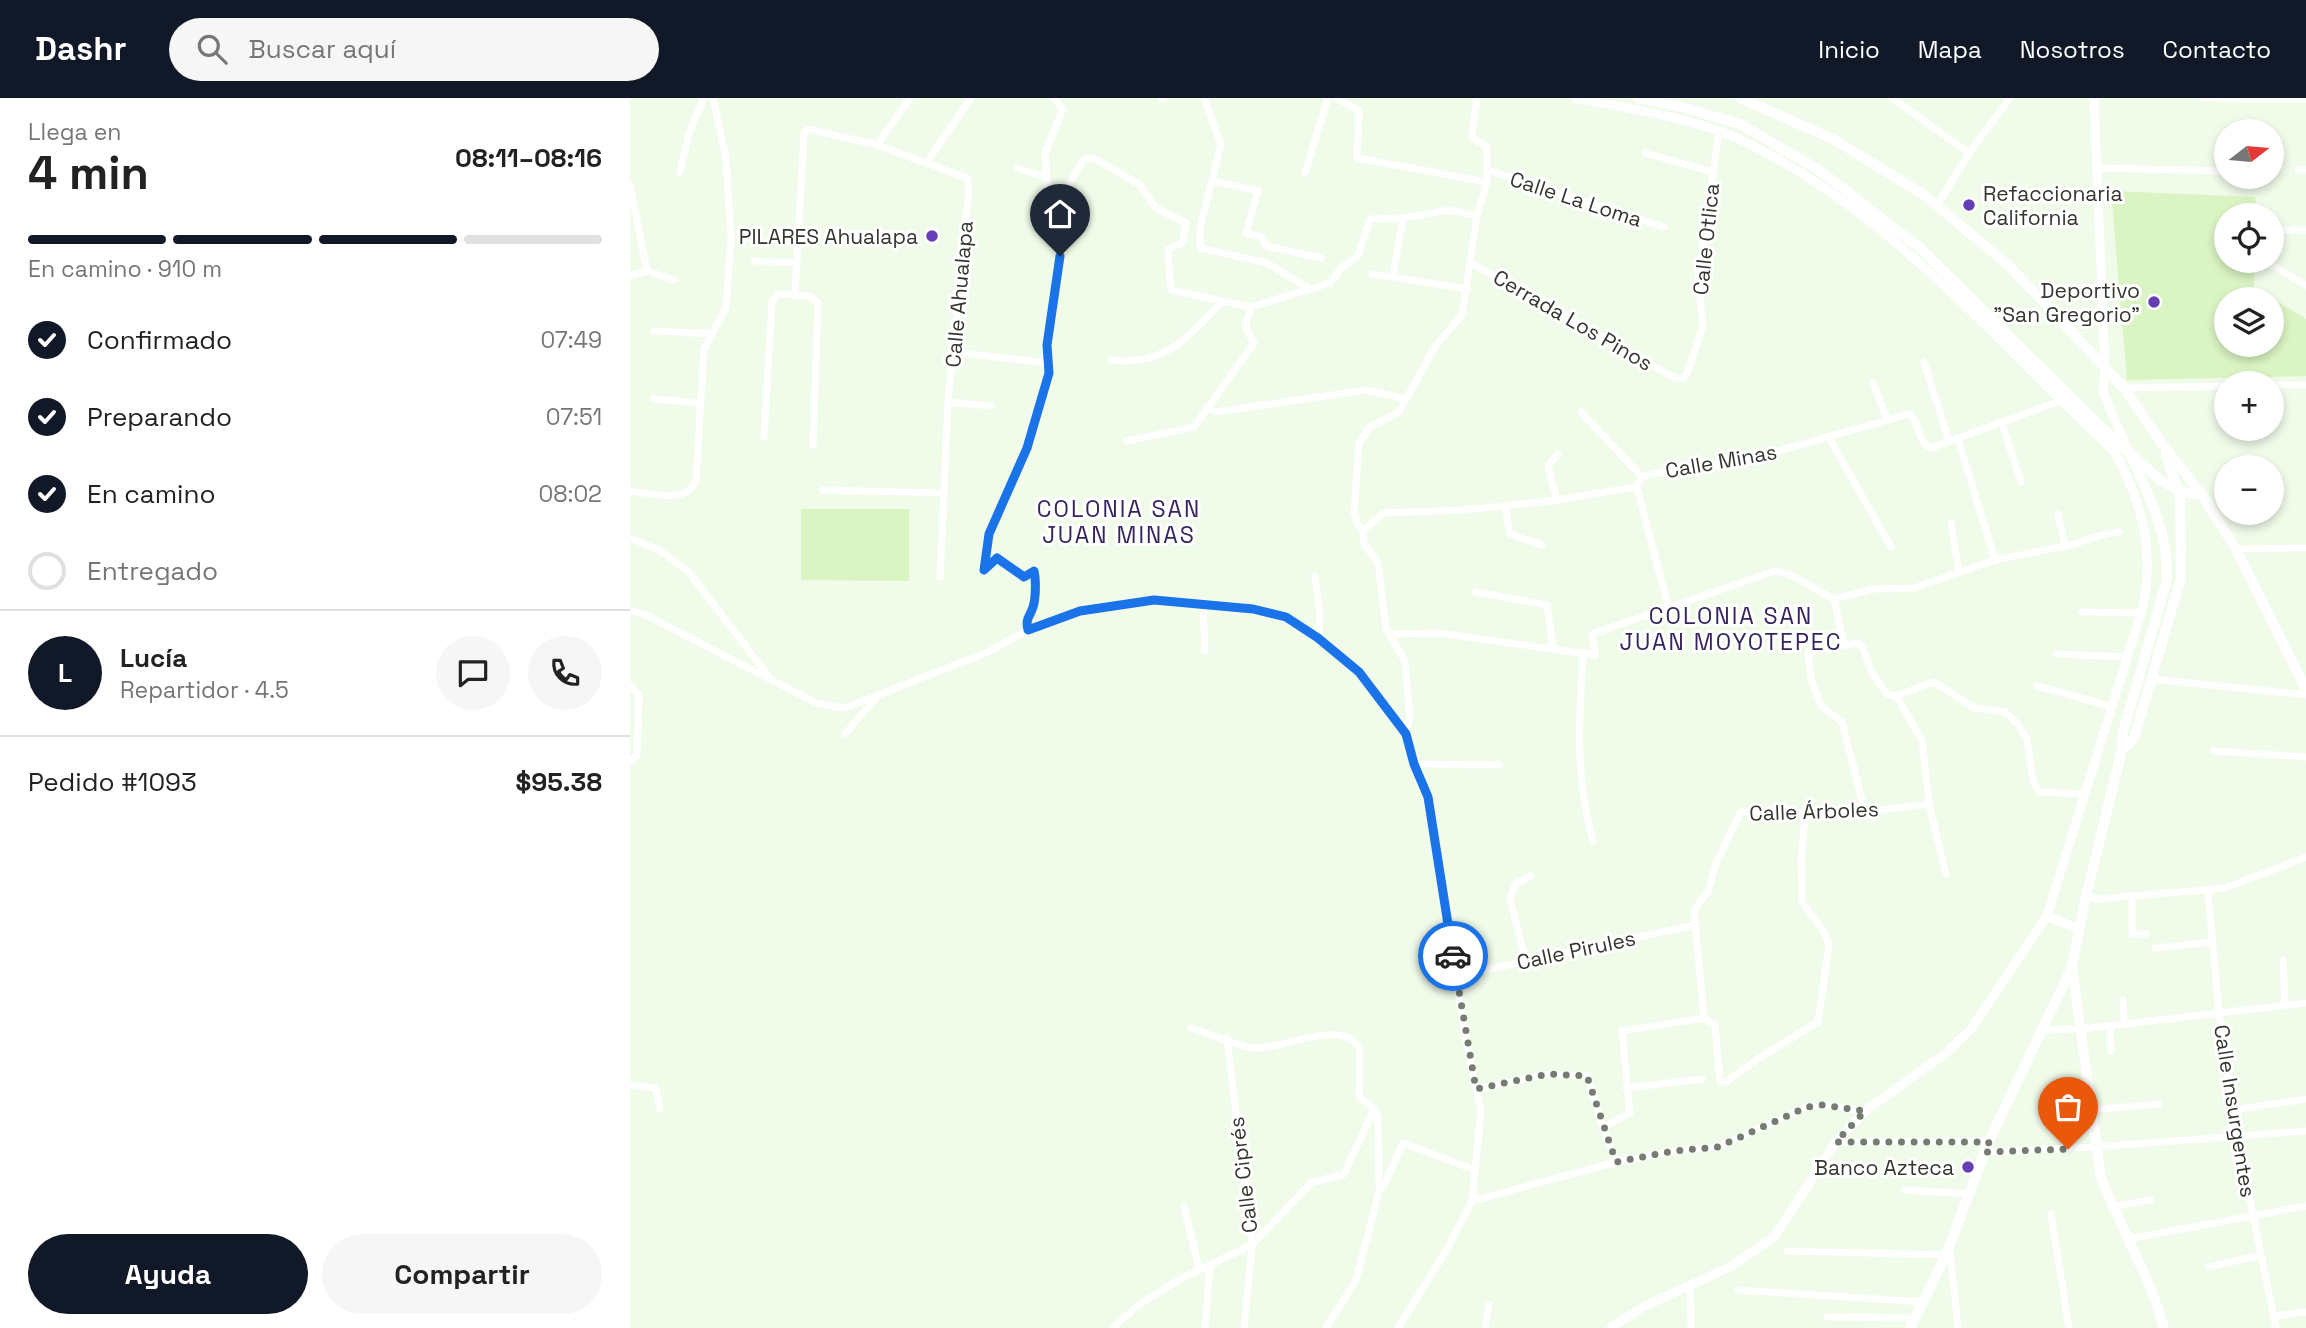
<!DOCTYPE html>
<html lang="es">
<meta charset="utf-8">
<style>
:root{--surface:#fff;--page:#f6f6f6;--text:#222;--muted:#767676;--line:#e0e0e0;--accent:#111827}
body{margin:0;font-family:"Space Grotesk",sans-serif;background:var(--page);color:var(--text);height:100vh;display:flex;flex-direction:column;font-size:26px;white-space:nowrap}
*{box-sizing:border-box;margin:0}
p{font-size:23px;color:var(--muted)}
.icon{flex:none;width:38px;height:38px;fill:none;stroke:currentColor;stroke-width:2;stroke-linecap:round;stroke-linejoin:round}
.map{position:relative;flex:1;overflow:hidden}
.details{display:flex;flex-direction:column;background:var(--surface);width:630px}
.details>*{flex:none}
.needle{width:46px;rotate:74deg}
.fabs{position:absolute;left:1584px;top:21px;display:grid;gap:14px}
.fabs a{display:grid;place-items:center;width:70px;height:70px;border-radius:50%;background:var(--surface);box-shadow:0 4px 10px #0003;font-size:35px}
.pin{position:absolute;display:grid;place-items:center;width:60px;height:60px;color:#fff;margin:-72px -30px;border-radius:50% 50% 50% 0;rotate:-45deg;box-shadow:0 0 7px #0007}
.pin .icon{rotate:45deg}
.courier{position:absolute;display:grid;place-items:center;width:70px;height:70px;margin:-35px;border:5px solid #1a73e8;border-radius:50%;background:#fff;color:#222;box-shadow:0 2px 9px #0007}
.summary em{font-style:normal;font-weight:700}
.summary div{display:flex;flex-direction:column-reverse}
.summary{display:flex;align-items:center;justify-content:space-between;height:119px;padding:0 28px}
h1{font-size:46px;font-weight:700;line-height:52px}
.bar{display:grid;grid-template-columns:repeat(4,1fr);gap:10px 7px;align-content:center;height:84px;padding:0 28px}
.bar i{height:9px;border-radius:5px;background:var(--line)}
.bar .active{background:var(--accent)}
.bar p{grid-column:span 4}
.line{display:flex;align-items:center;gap:18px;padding:0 28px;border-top:2px solid var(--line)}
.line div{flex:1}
.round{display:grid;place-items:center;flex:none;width:74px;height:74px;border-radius:37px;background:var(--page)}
ol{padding:0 28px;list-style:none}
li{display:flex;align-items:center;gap:21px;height:77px}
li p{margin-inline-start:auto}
li .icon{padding:7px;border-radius:50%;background:var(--accent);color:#fff;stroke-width:4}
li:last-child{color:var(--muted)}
li i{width:38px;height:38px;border:4px solid var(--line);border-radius:50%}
.primary-button{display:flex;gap:14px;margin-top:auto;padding:14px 28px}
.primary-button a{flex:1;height:80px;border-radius:42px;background:var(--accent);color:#fff;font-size:28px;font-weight:700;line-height:80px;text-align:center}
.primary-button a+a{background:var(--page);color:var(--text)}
header{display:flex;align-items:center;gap:42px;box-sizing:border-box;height:98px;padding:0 35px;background:var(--accent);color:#fff}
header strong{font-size:33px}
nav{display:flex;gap:38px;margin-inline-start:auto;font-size:24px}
.search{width:490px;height:63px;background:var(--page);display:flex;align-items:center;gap:18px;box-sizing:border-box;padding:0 24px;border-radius:38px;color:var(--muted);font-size:26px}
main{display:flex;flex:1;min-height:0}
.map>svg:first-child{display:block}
</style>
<header>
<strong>Dashr</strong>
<div class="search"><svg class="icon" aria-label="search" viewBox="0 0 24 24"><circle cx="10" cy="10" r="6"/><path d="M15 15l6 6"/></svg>Buscar aquí</div>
<nav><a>Inicio</a><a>Mapa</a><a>Nosotros</a><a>Contacto</a></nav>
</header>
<main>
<section class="details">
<div class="summary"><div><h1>4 min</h1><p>Llega en</p></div><em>08:11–08:16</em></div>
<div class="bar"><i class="active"></i><i class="active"></i><i class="active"></i><i></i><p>En camino · 910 m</p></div>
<ol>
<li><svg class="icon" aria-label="check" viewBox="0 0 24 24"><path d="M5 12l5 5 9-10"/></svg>Confirmado<p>07:49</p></li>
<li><svg class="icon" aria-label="check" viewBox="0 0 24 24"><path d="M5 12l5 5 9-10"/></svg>Preparando<p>07:51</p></li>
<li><svg class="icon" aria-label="check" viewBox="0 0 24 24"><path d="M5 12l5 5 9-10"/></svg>En camino<p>08:02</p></li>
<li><i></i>Entregado</li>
</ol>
<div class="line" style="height:126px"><b class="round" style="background:var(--accent);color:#fff">L</b><div><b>Lucía</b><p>Repartidor · 4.5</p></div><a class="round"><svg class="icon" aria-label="chat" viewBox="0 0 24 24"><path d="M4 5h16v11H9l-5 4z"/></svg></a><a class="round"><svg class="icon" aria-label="phone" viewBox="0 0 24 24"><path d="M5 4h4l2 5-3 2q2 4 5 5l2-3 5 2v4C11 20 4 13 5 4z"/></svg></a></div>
<div class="line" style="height:91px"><div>Pedido #1093</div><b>$95.38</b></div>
<div class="primary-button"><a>Ayuda</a><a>Compartir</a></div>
</section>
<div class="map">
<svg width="1676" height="1230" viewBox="0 0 1676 1230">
<rect width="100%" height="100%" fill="#f1fbe9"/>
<g fill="#daf4c3" fill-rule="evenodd">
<path d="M 1481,93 L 1625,99 L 1627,117 L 1596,117 L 1596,163 L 1625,163 L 1624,189 L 1676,221 L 1676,278 L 1497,282 ZM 1596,201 L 1642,201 L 1642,247 L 1596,247 Z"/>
<path d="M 171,411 L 279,411 L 279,483 L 171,482 Z"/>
</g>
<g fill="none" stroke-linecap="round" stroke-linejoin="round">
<g stroke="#fff" stroke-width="7">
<path d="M 574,0 L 591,46 L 570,130 L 570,150 L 637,165 L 680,191"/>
<path d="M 706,0 L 729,13 L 727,60 L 857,84"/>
<path d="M 1262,0 L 1339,55"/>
<path d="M 1573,0 L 1676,1"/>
<path d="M 531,1 L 534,0"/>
<path d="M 247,47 L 280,0"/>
<path d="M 1015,55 L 1083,74"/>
<path d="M 297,64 L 341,0"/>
<path d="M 387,70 L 416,79"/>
<path d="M 1467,70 L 1596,73"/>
<path d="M 858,72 L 1034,129"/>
<path d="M 1668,72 L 1676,72"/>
<path d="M 50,74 L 59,35 L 74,0"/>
<path d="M 675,75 L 698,0"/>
<path d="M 583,83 L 628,93 L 616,135 L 632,139 L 636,148 L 691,160"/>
<path d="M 0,87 L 17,173"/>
<path d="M 1308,106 L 1339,55 L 1380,0"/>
<path d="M 1642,132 L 1676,132"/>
<path d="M 426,133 L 431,99 L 454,61 L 464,60 L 510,87 L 526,110 L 556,125 L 552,145 L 538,151 L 541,192 L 621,209 L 700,185 L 711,170 L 728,158 L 740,121 L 773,120 L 820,112 L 847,118"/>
<path d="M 124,163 L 166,165"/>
<path d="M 1635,163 L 1676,187"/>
<path d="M 841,165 L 1045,280 L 1052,281 L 1057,276 L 1073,228 L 1068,181 L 1089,33"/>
<path d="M 742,176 L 838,191"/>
<path d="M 0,178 L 17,173 L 44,182"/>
<path d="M 763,178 L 773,120"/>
<path d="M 165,197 L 174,35 L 178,31 L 247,47 L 337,80 L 339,90 L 318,304 L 310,479"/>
<path d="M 24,233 L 82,236"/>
<path d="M 323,254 L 417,265"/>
<path d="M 481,262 C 534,269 557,240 591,205"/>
<path d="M 1294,264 L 1319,343"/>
<path d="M 1243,285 L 1257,321"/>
<path d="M 1642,287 L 1676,287"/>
<path d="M 1494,290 L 1596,288"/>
<path d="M 24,301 L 71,305"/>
<path d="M 318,304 L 361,308"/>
<path d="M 577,309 L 586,314 L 737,292 L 776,301"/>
<path d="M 951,314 L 1012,379"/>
<path d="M 1372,325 L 1391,384"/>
<path d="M 134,339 L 142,203 L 148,196 L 180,198 L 188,205 L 183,347"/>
<path d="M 1199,340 L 1261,449"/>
<path d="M 1328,341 L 1365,462"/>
<path d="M 497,343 L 564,329 L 624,245 L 615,229 L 621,209"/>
<path d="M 1007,389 L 1038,508"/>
<path d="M 193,392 L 314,395"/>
<path d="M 0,393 C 20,395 57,407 66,382 L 74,251 L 96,210 L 101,140 L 96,60 L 83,0"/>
<path d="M 927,402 L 918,368 L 928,356"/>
<path d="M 875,408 L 880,436 L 912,447"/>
<path d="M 1321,425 L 1329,474"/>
<path d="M 733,432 L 754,415 L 833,412 L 920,403 L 1007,389 L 1012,379 L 1022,376 L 1109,364 L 1279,316 C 1291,324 1287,345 1301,350 L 1430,303"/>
<path d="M 0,440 L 29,452 L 58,473 L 140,580"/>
<path d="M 1435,448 C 1456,444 1466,436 1489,434"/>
<path d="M 1606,451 L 1676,450"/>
<path d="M 685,479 L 690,515 L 688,540"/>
<path d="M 846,494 L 917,507 L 923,552"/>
<path d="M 1204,501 L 1214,546"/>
<path d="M 573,506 L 575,553"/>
<path d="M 0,512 L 16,517 L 186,605 L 215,610 L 358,554 L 398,532 L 450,513 L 524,502 L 599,507 L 656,519 L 688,540 L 729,574 L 776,636 L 798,700 L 835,937 L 851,1013 L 842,1103 L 816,1153 L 768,1230"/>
<path d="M 1452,514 L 1511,515"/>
<path d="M 398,532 C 395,520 400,519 403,509 C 406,500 406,481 404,473 L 394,479 L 367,460 L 354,472 L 359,436 L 397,350 L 419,275 L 417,247 L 430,158 L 420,119 L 415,55 L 433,11 L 423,0"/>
<path d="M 761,536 L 809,535 L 965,557 L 962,536 L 1145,473 L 1161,477 L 1204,501 L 1243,491 L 1284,490 L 1365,462 L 1435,448 L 1428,416"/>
<path d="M 953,556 C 949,622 945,679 963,743"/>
<path d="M 1426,556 L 1497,559"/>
<path d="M 1522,581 L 1676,597"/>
<path d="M 0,587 L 9,597 L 7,657 L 0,663"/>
<path d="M 1407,588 L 1480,608"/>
<path d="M 1266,598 L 1292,642 L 1299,706 L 1316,776"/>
<path d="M 215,636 L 246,600"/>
<path d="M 776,636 L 780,620 L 775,563 L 756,531 L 749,472 L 747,463 L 734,446 L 733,432 L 728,428 L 724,414 L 729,345 L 740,329 L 769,314 L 806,247 L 832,217 L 847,118 L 857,84 L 857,49 L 842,40 L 842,36 L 847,0"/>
<path d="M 1584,653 L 1676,659"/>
<path d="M 784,666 L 869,667"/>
<path d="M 1235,714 L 1212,624 L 1191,608 L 1181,581 L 1178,554 L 1228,545 L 1233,549 L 1241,574 L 1258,597 L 1266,598 L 1304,584 L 1344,610 L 1375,614 L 1387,625 L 1397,641 L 1403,682 L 1409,694 L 1453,696"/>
<path d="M 1578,793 L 1589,916 L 1607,1038 L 1646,1230"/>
<path d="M 1456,798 L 1468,801 L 1595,790 L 1676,759"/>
<path d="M 1502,799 L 1502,836 L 1516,836"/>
<path d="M 1525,850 L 1583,844"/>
<path d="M 1653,862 L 1655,908"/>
<path d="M 896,863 L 880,801 L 886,785 L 901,778"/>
<path d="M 827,878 L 1065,827"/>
<path d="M 1493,903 L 1494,925"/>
<path d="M 1074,920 L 1085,927 L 1090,983 L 1095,985 L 1129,960 L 1188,924 L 1199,847 L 1194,834 L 1172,804 L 1171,760 L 1176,712"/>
<path d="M 1074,920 L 1064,812 L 1078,794 L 1086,765 L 1111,714 L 1235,714 L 1299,706"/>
<path d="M 1480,927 L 1481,953"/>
<path d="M 561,930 C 580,936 611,950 629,950 C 653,950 717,919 730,952 L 729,999 L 744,1011 L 748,1019 L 749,1089 L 754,1087 L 773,1045 L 845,1072"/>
<path d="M 1414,932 L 1451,931 L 1676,905"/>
<path d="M 597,940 L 622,1147 L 681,1085 L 714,1076 L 744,1011"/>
<path d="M 0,987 L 26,990 L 30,1011"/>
<path d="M 996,990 L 1072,981"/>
<path d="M 846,991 L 918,976 L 957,978 L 973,1029"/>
<path d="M 1460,1012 L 1529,1006"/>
<path d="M 1603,1012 L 1676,1001"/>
<path d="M 1206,1044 L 1359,1043"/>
<path d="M 1355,1054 L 1465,1049 L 1676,1033"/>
<path d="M 986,1064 L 973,1029 L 1000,1015 L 992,933 L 1074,920"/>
<path d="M 1275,1092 L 1340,1096"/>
<path d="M 842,1103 L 986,1064 L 1044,1053 L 1088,1049 L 1177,1009 L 1192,1007 L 1235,1013"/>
<path d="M 554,1109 L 569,1170"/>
<path d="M 1481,1109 L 1521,1102"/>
<path d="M 1421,1116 L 1439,1230"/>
<path d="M 1498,1141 L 1676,1108"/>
<path d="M 1320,1151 L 1328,1230"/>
<path d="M 1157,1153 L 1316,1157"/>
<path d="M 1579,1169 L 1631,1157"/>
<path d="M 1060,1188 L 1061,1230"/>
<path d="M 1108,1192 L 1293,1204"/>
<path d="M 1644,1218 L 1676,1214"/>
<path d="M 1197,1219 L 1285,1220"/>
<path d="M 483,1230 L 507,1208 L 552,1180 L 622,1147"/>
<path d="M 575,1230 L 580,1166"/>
<path d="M 614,1230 L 622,1147"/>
<path d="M 696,1230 L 726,1182 L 750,1090"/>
<path d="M 855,1230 L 859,1207"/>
</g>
<g stroke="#fff" stroke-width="9">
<path d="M 945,0 C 996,10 1069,21 1115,44 C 1261,114 1367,245 1484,353 C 1513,404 1526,459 1511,515 L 1417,818 L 1341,931 L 1315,956 L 1235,1013 L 1206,1044 L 1144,1139 L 1100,1169 L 1013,1209 L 981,1230"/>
<path d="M 1464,0 L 1475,269 L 1473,294 L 1498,352"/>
<path d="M 1417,818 L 1449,831"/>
</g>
<g stroke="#fff" stroke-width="10">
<path d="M 1008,0 L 1052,9 L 1110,26 L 1189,72 L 1290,150 L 1470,328 L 1530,382 L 1549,393 L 1571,397"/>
<path d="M 1110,0 L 1203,41 L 1294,97 L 1378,167 L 1423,214 L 1494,290 L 1533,347 L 1573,398 L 1606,451 L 1676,591"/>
<path d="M 1499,354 C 1518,395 1541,439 1536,486 L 1492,637 L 1492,652 L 1456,798 L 1442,869 L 1471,1081 L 1522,1193 L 1534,1230"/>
<path d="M 1492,652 L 1504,640 L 1551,480 L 1550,399 L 1536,357"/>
<path d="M 1280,1230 L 1316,1157 L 1359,1043 L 1442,869"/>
</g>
</g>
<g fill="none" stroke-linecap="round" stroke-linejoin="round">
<path stroke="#767c71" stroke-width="7" stroke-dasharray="0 12.6" d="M 823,858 L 846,991 L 918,976 L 957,978 L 986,1064 L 1044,1053 L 1088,1049 L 1177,1009 L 1192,1007 L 1235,1013 L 1206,1044 L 1359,1044 L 1355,1054 L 1438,1051"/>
<path stroke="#1a73e8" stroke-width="9" d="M 430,158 L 417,247 L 419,275 L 397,350 L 359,436 L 354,472 L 367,460 L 394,479 L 404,473 C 406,481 406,500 403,509 C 400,519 395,520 398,532 L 450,513 L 524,502 L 623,511 L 656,519 L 688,540 L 729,574 L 776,636 L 784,666 L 798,699 L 823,858"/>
</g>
<g fill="#663fb7" stroke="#fff" stroke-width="2.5">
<circle cx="1339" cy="107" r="7"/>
<circle cx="302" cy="138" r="7"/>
<circle cx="1524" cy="204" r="7"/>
<circle cx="1338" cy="1069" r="7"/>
</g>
<g text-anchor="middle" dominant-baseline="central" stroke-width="6" stroke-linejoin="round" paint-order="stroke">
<g font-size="21" fill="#343730" stroke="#fff" text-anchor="end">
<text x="1353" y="95" text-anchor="start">Refaccionaria<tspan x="1353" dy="24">California</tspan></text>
<text x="288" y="138">PILARES Ahualapa</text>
<text x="1510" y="192">Deportivo<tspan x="1510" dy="24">"San Gregorio"</tspan></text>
<text x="1324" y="1069">Banco Azteca</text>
</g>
<g font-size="21" fill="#343730" stroke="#fff">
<text transform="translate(946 101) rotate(18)">Calle La Loma</text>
<text transform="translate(1076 141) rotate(-84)">Calle Otlica</text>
<text transform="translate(329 196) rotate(-85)">Calle Ahualapa</text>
<text transform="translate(943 222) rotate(30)">Cerrada Los Pinos</text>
<text transform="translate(1091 363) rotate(-10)">Calle Minas</text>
<text transform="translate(1184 713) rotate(-2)">Calle Árboles</text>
<text transform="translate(946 852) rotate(-12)">Calle Pirules</text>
<text transform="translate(1605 1013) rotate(81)">Calle Insurgentes</text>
<text transform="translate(613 1077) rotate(-97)">Calle Ciprés</text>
</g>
<g font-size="23" letter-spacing="2" fill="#35245f" stroke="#fff">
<text x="489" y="411">COLONIA SAN<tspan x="489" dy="26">JUAN MINAS</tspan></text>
<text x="1101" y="518">COLONIA SAN<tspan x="1101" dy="26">JUAN MOYOTEPEC</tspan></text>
</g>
</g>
</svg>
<div class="fabs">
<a><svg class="needle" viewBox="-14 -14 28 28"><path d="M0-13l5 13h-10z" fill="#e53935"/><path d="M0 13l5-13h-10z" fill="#767676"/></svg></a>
<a><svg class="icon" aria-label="locate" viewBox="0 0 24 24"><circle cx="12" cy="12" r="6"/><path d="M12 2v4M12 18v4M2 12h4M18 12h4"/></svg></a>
<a><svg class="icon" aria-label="layers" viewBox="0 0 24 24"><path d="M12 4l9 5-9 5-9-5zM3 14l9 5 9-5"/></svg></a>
<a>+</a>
<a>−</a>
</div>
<div class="pin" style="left:1438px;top:1051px;background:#ea580c"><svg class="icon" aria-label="bag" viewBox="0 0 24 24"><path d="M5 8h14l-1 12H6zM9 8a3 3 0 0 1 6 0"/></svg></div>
<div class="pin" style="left:430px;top:158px;background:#1f2937"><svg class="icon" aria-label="home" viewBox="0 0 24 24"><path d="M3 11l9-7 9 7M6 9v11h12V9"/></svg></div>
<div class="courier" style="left:823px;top:858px"><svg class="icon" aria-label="car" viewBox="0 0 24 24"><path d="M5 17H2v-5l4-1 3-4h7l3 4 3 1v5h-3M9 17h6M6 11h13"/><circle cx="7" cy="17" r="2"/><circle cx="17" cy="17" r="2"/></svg></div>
</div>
</main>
